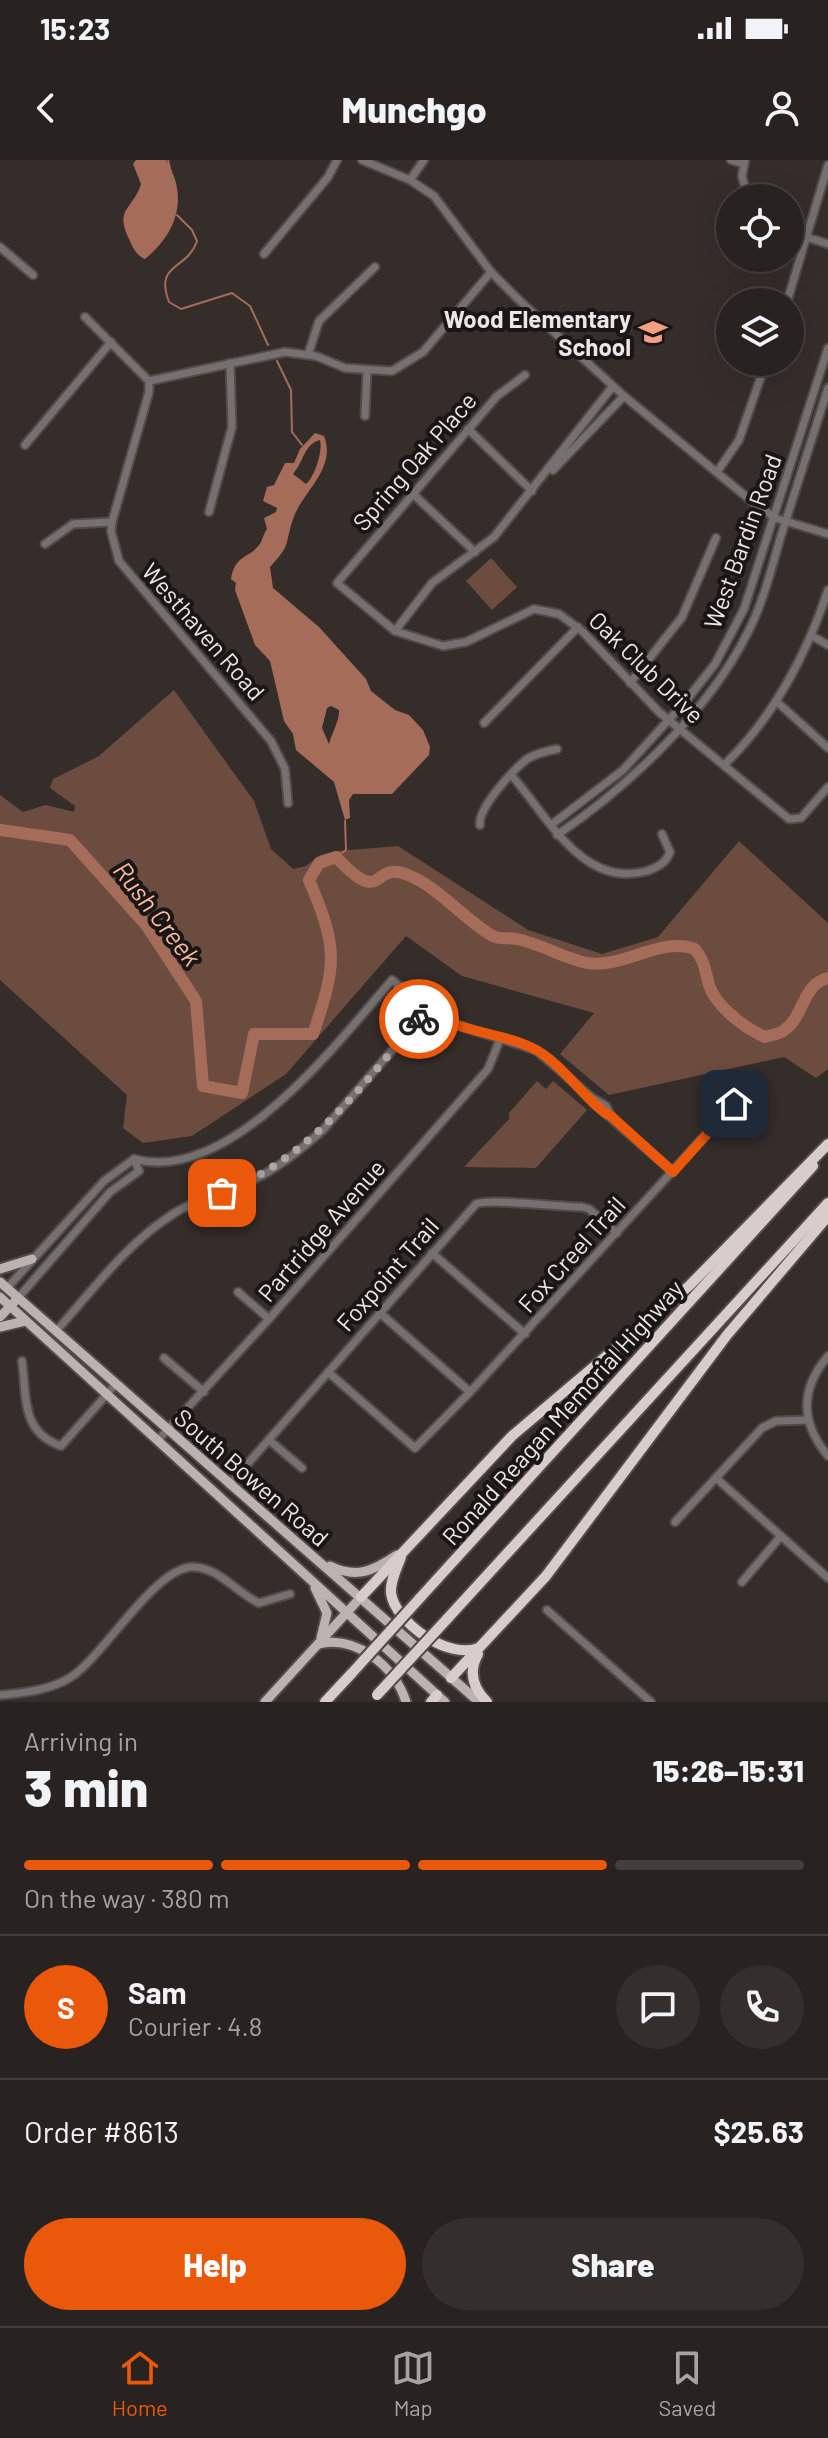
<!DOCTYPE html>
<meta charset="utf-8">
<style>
:root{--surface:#282220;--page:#342f2d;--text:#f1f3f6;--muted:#a5a4a5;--line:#443f3e;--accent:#ea580c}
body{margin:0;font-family:Barlow,sans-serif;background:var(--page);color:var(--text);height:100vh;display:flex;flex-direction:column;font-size:30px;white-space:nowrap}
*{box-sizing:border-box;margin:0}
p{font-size:26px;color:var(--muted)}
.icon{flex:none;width:44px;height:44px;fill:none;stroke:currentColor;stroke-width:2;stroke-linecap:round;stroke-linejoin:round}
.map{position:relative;height:1542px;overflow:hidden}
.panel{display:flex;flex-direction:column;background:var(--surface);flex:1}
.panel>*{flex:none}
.fabs{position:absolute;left:716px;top:24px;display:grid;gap:16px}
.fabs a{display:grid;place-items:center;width:88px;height:88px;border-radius:50%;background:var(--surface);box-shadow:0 8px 32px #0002,0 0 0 2px var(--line);font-size:40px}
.pin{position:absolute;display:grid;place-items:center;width:68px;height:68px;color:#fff;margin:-34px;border-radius:16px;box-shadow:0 4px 12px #0006}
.courier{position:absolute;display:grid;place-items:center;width:80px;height:80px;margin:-40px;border:6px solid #ea580c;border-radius:50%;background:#fff;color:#222;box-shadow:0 2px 10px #0007}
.overview em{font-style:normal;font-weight:800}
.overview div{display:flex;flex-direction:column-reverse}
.overview{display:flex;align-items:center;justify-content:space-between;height:136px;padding:0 24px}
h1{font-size:52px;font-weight:800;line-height:60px}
.bar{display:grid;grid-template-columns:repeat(4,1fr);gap:12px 8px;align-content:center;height:96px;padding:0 24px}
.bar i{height:10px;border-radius:6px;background:var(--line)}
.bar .selected{background:var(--accent)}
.bar p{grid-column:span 4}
.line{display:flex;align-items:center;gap:20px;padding:0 24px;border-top:2px solid var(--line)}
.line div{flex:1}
.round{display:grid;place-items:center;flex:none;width:84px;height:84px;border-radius:42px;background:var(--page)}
.primary-button{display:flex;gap:16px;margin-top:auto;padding:16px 24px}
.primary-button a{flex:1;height:92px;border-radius:48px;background:var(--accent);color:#fff;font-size:32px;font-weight:800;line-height:92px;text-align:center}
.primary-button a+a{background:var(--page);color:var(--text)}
.status{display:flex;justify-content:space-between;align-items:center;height:56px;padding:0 40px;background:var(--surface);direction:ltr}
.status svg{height:22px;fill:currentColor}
header{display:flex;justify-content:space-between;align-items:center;height:104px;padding:0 24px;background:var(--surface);font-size:36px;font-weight:800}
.tabs{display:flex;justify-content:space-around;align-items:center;height:112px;border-top:2px solid var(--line);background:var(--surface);font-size:22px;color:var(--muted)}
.tabs a{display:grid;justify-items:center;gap:4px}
.tabs .selected{color:var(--accent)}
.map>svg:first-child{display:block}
</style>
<div class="status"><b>15:23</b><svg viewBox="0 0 49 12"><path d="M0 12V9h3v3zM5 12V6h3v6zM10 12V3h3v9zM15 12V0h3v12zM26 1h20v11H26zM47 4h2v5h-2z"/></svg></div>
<header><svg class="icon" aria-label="back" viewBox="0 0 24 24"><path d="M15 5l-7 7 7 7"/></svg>Munchgo<svg class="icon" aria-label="person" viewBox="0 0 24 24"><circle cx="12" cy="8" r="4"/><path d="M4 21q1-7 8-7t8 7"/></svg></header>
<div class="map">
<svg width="828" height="1542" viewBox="0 0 828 1542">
<rect width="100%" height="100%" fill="#352d2a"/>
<g fill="#6d4c40">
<path d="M 491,398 L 517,427 L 492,450 L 466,421 Z"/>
<path d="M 174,530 L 254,641 L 271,689 L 293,709 L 306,706 L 320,695 L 337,691 L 398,686 L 528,770 L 602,794 L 658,777 L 739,681 L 828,763 L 828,909 L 816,918 L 784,897 L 609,935 L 560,894 L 594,853 L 462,816 L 406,776 L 286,914 L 192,976 L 143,983 L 123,968 L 127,935 L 0,820 L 0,635 L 23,652 L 46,645 L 74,652 L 75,646 L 50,628 L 53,619 L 99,596 Z"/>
<path d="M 537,921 L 546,929 L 553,921 L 587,950 L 536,1008 L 464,1007 L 509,959 L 509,953 Z"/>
</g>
<g fill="#a56c59" fill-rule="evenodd">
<path d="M 136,0 L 166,0 C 189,37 177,73 145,99 C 136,95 133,88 129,79 C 114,48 133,50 141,24 L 133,4 Z"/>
<path d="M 315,273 L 324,276 C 337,309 302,332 293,359 C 284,386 292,383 270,407 L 273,428 L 319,467 L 366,519 L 371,531 L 395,550 L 409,555 L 423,570 L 430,587 L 429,595 L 392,634 L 353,634 L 349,640 L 350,658 L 345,660 L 334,622 L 296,590 L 293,574 L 284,561 L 270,501 L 255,485 L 235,430 L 236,423 L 231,419 C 235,393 251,399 261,382 C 263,377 264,373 267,369 L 264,358 L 276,352 L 277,348 L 263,341 L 267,327 L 274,325 L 285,303 L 294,303 L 300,289 ZM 320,280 C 323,290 315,317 306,324 L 293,314 C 305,300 303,285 320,280 ZM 331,546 L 339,550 C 340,560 331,575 329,584 L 322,568 L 327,548 Z"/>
</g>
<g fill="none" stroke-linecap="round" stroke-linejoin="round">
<g stroke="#a56c59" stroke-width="2">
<path d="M 168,0 L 173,22"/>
<path d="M 177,55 L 192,70 L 197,81 C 187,111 154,102 169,142 L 181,149 L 232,133 L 250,146 L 268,185"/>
<path d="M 277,201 L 291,230 L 292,272 L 302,285"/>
<path d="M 336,697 L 346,690 L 345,661"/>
</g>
<path stroke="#a56c59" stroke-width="12" d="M 0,670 L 70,680 L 147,766 L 196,841 L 203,926 L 242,933 L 254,874 L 313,874 C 337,804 338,788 309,720 L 319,703 L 336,697 C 385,750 371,699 408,715 C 438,727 461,756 488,773 C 498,781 506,777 517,779 C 541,784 563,798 587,803 C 624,809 660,776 695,789 C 705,801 705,811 709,825 C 716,847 745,868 765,877 C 771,875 779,874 783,871 C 805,857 801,825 828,818"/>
<defs>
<g id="minor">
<path d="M 362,0 L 410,20 L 434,36 L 491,112 L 519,140 L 624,236 L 749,339 L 775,358 L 828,374"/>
<path d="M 731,0 L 744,4"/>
<path d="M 745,0 L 742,16 L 748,38"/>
<path d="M 410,20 L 424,0"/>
<path d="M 790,72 L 828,84"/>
<path d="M 0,87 L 33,115"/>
<path d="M 264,94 L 328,17 L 337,0"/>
<path d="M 787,142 L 828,5"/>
<path d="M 85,157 L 149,221 L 149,232 L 112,362 L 111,371 L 119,401 L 271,581 L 285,609 L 288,643"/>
<path d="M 308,195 L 319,161 L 375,107"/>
<path d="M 525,215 L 497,236 L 337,423 L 395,471 L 443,486 L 466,482 L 534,449 L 559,454 L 582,471 L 659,552 L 789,659 L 801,658 L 828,627"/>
<path d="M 149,221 L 285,192 L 316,196 L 345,208 L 392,211 L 423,192 L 491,112"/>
<path d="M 365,256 L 367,212"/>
<path d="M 468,269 L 532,331"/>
<path d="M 25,285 L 111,182"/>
<path d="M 553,310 L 624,236"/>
<path d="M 717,312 L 739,280 L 766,202"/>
<path d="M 412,333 L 475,392"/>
<path d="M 209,352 L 232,267 L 230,203"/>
<path d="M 45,384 L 73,364 L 112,362"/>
<path d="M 395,471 L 432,423 L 494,377 L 613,226"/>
<path d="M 812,476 L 828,485"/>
<path d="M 630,523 L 682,457 L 716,378"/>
<path d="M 776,541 L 828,588"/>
<path d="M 484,563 L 578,467"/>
<path d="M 724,605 C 773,558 807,494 828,430"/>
<path d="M 512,616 C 547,655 582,729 647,711 C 658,707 666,703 670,692 L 662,674"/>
<path d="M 480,665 C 478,648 512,611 527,599 C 536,593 547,591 557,589"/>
<path d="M 551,665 L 623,610 L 685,542 L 715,504 L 744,449 L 828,188"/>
<path d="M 557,675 C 629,626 709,551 748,472 C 763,443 771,410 780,379 C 796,329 812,278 828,228"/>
<path d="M 591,937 C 596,948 658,998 673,1012"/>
<path d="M 432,1093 L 525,1174"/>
<path d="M 7,1128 L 104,1021 L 134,999 C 230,1025 337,883 392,820 L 441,860 L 536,890 L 591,937 L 606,946 L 611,956"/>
<path d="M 238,1132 L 269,1159"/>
<path d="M 18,1138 L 110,1032 L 139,1011 L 134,999"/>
<path d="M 380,1153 L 470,1232"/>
<path d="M 56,1171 C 93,1130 126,1084 173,1054 C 196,1039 223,1034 247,1023 C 276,1010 300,990 323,970 L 427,850"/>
<path d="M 828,1196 C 800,1229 800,1262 828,1296"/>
<path d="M 164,1198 L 204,1232"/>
<path d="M 22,1201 C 27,1235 20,1272 61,1286 L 116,1224"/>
<path d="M 328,1212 L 415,1288 L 470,1232 L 734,944 L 740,924"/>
<path d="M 158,1280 L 269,1159 L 488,909 L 501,877"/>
<path d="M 269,1280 L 302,1308"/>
<path d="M 716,1318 L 828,1418"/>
<path d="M 229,1325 L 476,1044 C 488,1038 562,1047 582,1047 L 589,1049 L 617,1073"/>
<path d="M 675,1362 L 762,1268 L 776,1261 L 808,1260"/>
<path d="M 742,1422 L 781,1376"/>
<path d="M 547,1450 L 651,1542"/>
<path d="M 0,1535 C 24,1533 51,1530 71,1517 C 105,1495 156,1405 194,1407 C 219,1408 237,1433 259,1443 L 290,1434"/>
</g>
<g id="major">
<path d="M 0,1109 L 32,1099"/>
<path d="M 0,1122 L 479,1542"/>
<path d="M 0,1137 L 445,1542"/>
<path d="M 0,1157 L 18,1138"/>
<path d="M 0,1167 L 25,1161"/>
<path d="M 330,1406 C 357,1419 373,1411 397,1395"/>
<path d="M 315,1428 L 327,1453 L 321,1478"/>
<path d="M 318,1484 C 356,1475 395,1506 406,1542"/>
<path d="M 265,1542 L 361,1437"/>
</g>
<g id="highway">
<path d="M 401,1397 C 397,1408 390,1421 391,1433 C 395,1463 449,1500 478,1488"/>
<path d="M 361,1437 L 512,1276 L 689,1126 L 828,984"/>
<path d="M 419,1439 L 813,1006"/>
<path d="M 447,1459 L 828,1043"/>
<path d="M 478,1494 C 468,1512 473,1528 487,1542"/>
<path d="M 451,1518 L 546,1416 L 727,1175 L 828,1056"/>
<path d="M 325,1542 L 352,1513"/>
<path d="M 431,1542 L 437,1535"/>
</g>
</defs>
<use href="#minor" stroke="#524b48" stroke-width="11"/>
<use href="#major" stroke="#524b48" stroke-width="13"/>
<use href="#highway" stroke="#524b48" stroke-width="14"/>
<use href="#minor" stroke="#767170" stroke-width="7"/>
<use href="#major" stroke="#bcb3b0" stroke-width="9"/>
<use href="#highway" stroke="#d8cdca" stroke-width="10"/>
<defs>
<g id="highway-bridge">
<path d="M 352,1513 L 419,1439"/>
<path d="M 377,1535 L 447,1459"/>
</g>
</defs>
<use href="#highway-bridge" stroke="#524b48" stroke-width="14" stroke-linecap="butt"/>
<use href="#highway-bridge" stroke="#d8cdca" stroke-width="10"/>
</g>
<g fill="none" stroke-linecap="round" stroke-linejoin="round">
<path stroke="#aca6a4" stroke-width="8" stroke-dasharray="0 14.4" d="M 222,1033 C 311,997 358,930 419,859"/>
<path stroke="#ea580c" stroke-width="10" d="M 419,859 L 427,850 C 460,874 502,871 538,891 C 562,904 594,950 611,956 L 673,1012 L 734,944"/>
</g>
<defs>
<symbol id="school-bare" viewBox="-9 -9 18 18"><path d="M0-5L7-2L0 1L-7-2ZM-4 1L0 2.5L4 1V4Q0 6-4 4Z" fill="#f39f83" stroke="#1a1615" stroke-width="2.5" paint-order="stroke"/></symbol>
</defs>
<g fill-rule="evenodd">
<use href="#school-bare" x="633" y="152" width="40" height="40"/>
</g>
<g text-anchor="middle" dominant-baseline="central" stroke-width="8" stroke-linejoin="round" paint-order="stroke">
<g font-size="24" font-weight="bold" fill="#ece7e5" stroke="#1a1615" text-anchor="end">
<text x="631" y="158">Wood Elementary<tspan x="631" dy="28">School</tspan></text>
</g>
<g font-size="24" fill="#ece7e5" stroke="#1a1615">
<text transform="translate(414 301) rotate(-49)">Spring Oak Place</text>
<text transform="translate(742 381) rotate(-70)">West Bardin Road</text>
<text transform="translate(204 471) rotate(49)">Westhaven Road</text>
<text transform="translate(647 507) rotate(44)">Oak Club Drive</text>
<text transform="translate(321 1070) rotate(-49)">Partridge Avenue</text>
<text transform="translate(571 1094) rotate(-48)">Fox Creel Trail</text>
<text transform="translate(387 1114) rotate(-49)">Foxpoint Trail</text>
<text transform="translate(562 1252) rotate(-48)">Ronald Reagan Memorial Highway</text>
<text transform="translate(252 1317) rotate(41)">South Bowen Road</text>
</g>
<g font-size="26" font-style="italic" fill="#fdb8a0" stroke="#1a1615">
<text transform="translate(158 753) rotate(52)">Rush Creek</text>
</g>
</g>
</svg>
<div class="fabs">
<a><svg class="icon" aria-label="locate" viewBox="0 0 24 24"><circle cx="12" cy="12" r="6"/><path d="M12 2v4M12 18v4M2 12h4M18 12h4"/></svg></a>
<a><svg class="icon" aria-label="layers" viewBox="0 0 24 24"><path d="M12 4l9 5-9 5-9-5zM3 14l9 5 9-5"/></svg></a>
</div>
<div class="pin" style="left:222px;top:1033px;background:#ea580c"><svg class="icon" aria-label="bag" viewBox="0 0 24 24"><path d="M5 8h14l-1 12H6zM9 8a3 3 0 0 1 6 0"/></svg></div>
<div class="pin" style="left:734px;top:944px;background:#1f2937"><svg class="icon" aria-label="home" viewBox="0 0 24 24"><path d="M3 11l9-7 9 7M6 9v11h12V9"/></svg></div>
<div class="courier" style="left:419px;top:859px"><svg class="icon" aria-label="bike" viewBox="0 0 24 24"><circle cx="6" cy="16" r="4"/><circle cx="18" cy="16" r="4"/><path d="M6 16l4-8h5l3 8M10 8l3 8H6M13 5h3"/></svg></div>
</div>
<section class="panel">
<div class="overview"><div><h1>3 min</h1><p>Arriving in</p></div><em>15:26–15:31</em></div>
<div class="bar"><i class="selected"></i><i class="selected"></i><i class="selected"></i><i></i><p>On the way · 380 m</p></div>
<div class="line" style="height:144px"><b class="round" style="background:var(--accent);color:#fff">S</b><div><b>Sam</b><p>Courier · 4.8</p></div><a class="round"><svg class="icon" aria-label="chat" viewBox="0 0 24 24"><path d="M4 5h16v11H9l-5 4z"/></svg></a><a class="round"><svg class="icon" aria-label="phone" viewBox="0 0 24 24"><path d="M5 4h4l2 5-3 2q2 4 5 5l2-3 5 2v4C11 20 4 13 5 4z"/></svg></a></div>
<div class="line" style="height:104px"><div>Order #8613</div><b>$25.63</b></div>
<div class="primary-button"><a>Help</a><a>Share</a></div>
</section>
<nav class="tabs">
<a class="selected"><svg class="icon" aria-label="home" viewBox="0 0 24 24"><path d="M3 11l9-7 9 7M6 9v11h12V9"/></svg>Home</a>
<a><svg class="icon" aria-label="map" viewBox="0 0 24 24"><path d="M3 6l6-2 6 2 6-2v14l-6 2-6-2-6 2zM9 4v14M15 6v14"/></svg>Map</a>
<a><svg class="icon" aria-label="saved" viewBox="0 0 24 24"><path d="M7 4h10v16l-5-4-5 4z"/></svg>Saved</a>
</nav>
